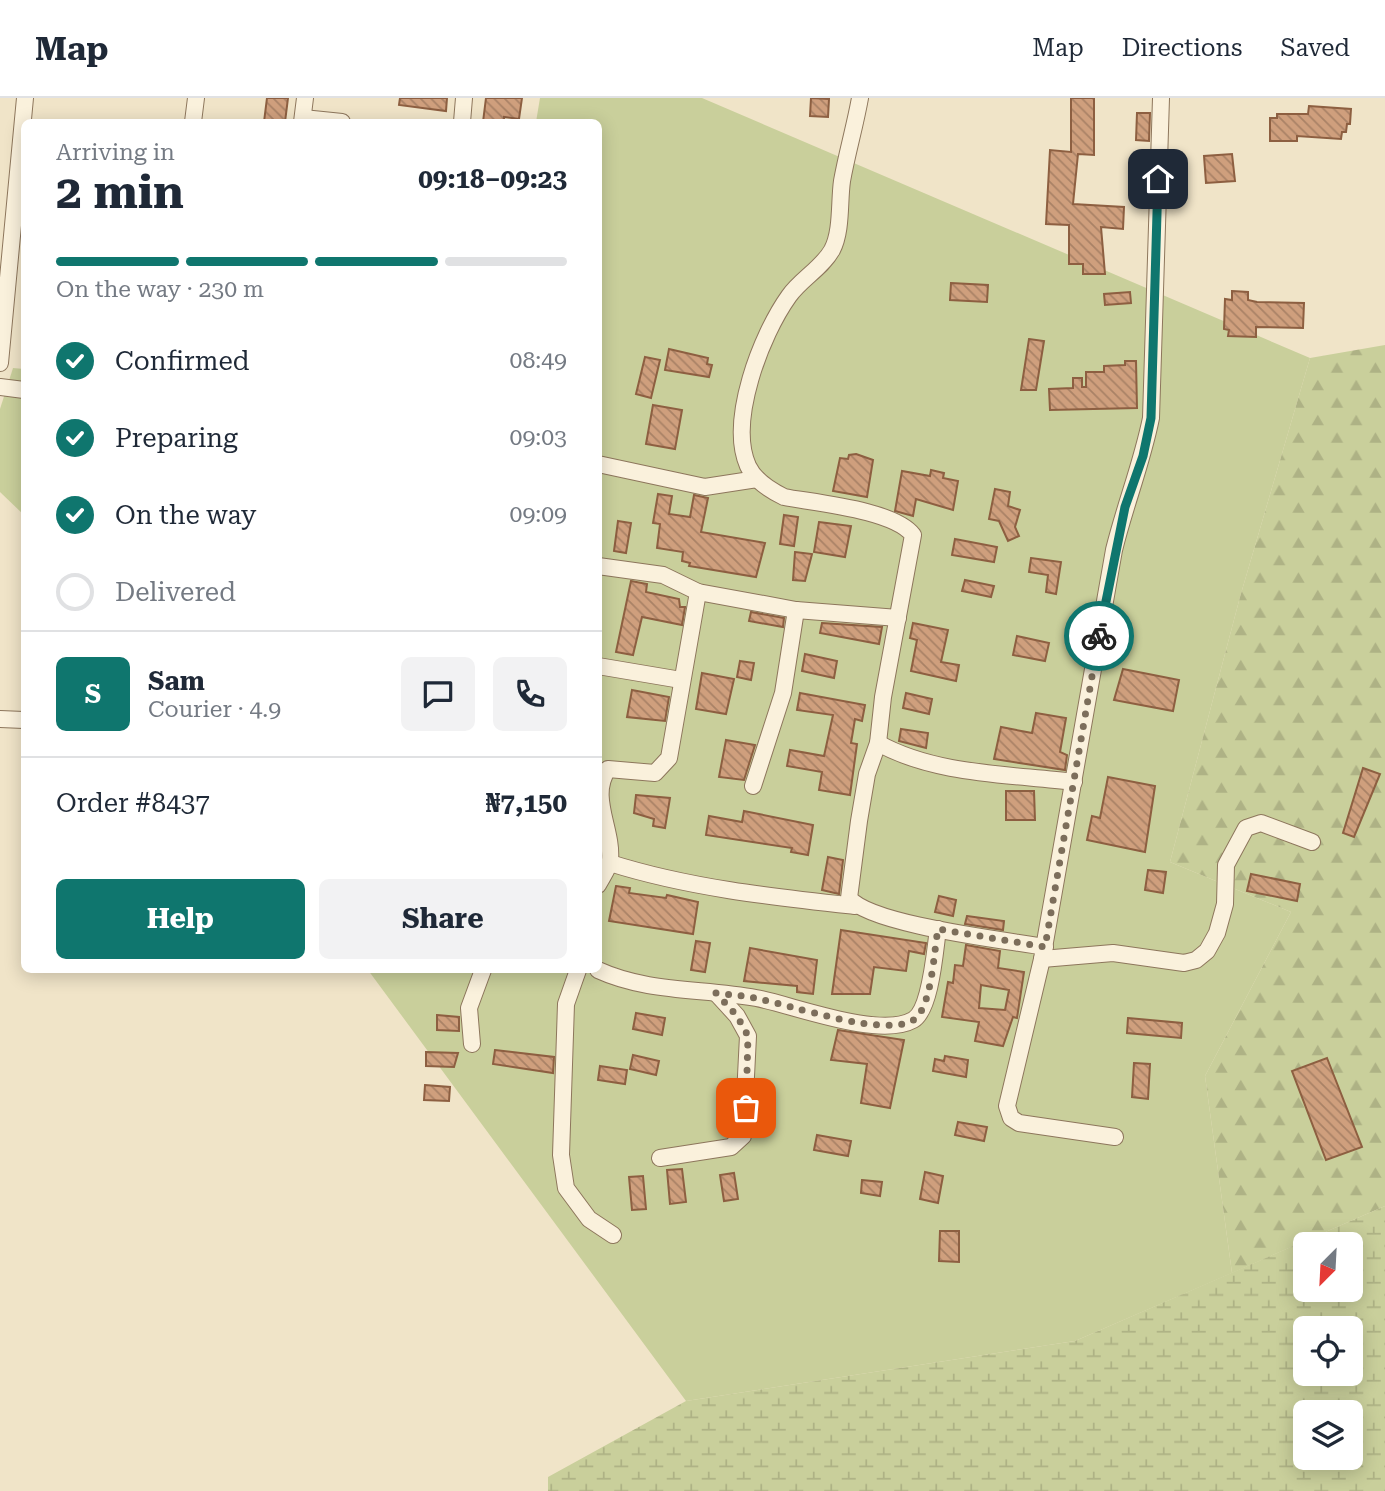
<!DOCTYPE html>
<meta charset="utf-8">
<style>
:root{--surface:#fff;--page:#f2f2f3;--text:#1f2937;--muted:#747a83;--line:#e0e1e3;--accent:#0f766e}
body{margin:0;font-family:"Roboto Serif",serif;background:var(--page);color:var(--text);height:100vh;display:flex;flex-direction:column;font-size:26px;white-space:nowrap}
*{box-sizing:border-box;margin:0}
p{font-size:23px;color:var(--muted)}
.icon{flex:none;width:38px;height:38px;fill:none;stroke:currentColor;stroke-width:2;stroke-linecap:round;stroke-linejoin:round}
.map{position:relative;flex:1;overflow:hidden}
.sheet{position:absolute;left:21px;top:21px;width:581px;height:854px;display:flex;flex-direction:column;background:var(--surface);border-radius:10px;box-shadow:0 4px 18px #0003}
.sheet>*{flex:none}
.needle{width:46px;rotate:204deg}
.buttons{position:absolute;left:1293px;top:1134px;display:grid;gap:14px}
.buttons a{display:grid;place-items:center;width:70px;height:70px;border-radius:10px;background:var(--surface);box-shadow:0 4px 18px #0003;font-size:35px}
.pin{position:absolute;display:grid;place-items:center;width:60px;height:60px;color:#fff;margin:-30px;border-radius:14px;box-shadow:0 4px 10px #0006}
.courier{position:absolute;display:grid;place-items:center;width:70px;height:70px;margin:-35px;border:5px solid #0f766e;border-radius:50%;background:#fff;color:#222;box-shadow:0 2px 9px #0007}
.head em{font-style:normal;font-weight:700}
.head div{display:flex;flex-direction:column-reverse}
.head{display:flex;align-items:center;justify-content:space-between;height:119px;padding:0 35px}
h1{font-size:46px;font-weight:700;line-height:52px}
.bar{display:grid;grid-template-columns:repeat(4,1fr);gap:10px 7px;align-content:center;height:84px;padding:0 35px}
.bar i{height:9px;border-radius:5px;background:var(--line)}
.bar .selected{background:var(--accent)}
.bar p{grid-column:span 4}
.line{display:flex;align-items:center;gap:18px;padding:0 35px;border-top:2px solid var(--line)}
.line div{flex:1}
.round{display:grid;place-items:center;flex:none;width:74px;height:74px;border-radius:10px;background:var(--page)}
ol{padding:0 35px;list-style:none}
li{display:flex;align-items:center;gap:21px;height:77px}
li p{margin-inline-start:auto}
li .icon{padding:7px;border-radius:50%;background:var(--accent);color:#fff;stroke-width:4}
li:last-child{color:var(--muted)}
li i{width:38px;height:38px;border:4px solid var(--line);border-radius:50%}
.button{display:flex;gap:14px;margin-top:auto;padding:14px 35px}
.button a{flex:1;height:80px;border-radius:10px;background:var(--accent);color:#fff;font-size:28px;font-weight:700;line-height:80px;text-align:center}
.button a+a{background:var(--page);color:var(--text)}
header{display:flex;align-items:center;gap:42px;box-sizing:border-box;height:98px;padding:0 35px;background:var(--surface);border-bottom:2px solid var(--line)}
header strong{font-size:33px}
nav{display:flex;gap:38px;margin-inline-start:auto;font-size:24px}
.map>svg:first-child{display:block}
</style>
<header>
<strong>Map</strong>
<nav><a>Map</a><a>Directions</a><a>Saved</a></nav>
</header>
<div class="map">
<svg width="1385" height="1393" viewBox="0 0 1385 1393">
<defs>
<pattern id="forest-firs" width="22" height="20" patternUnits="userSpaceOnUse" patternTransform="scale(1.75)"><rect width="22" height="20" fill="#c9cf9b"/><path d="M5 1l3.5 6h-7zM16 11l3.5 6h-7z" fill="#aeb285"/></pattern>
<pattern id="wetland-marsh" width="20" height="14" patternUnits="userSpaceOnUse" patternTransform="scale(1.75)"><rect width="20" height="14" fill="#c9cf9b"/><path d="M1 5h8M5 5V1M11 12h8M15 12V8" fill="none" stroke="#aeb285"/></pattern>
<pattern id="building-back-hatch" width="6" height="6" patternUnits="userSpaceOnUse" patternTransform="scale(1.75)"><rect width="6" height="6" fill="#cf9f7d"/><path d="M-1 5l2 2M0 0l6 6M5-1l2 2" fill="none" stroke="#a98266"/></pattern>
</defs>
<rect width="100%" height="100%" fill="#f0e4c8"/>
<g fill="#c9cf9b">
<path d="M 540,0 L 702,0 L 1310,260 L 1240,499 L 1170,764 L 1291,814 L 1205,978 L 1232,1175 L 1075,1243 L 686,1303 L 368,872 L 598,872 L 598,24 L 536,24 Z"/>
<path d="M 13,270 L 24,271 L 24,417 L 0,394 L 0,311 Z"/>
</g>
<path fill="url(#forest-firs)" d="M 1385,247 L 1385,1108 L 1232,1175 L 1205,978 L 1291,814 L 1170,764 L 1240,499 L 1310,260 Z"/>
<path fill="url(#wetland-marsh)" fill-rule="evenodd" d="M 1385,1108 L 1385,1393 L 548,1393 L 548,1379 L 686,1303 L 1075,1243 ZM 1306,1146 L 1351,1146 L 1351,1192 L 1306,1192 ZM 1306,1230 L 1351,1230 L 1351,1276 L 1306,1276 ZM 1306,1314 L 1351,1314 L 1351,1360 L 1306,1360 Z"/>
<g fill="url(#building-back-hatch)" stroke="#8d5f41" stroke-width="2" fill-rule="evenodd">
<path d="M 267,0 L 288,0 L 285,24 L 264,24 Z"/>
<path d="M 400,0 L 447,0 L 446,13 L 399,7 Z"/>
<path d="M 486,0 L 522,0 L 519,21 L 504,19 L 504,24 L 483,24 Z"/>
<path d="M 811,0 L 829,1 L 828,19 L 810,18 Z"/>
<path d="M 1071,0 L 1094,0 L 1094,57 L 1078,56 L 1073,106 L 1124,109 L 1123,131 L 1101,129 L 1105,176 L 1083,176 L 1083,166 L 1069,166 L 1069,127 L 1046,126 L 1050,52 L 1071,54 Z"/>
<path d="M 1309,8 L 1351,11 L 1350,26 L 1347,26 L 1346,34 L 1342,34 L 1341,41 L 1297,38 L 1297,43 L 1270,43 L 1270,20 L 1277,20 L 1277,16 L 1308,16 Z"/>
<path d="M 1137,15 L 1150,15 L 1149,43 L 1136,42 Z"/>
<path d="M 1232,56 L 1235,83 L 1206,85 L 1204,58 Z"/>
<path d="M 1133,65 L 1148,66 L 1147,96 L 1131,95 Z"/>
<path d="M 951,185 L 988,187 L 987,204 L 950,202 Z"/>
<path d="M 1232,193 L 1248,194 L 1248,202 L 1257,204 L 1304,205 L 1303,230 L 1256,229 L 1256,239 L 1228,238 L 1229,232 L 1224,231 L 1225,201 L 1232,202 Z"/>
<path d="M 1130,194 L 1131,205 L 1105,207 L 1104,196 Z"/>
<path d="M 1029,241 L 1044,243 L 1036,292 L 1021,292 Z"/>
<path d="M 669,251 L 708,260 L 707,266 L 712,267 L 709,279 L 665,272 Z"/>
<path d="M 645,259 L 660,262 L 651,300 L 636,296 Z"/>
<path d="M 1125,263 L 1136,263 L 1137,310 L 1050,312 L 1049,291 L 1073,290 L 1073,280 L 1082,280 L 1082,289 L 1086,289 L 1086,274 L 1104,274 L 1104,268 L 1125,267 Z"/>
<path d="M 653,307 L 682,312 L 675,351 L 646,346 Z"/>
<path d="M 856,356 L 873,362 L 867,399 L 833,393 L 840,360 L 848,361 L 849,357 Z"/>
<path d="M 931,372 L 944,375 L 943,380 L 958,383 L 953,412 L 916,401 L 913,418 L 895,413 L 902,373 L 930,378 Z"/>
<path d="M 995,391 L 1010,394 L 1008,408 L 1020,412 L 1015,429 L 1019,438 L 1008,443 L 999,423 L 989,421 Z"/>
<path d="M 658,396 L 672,398 L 669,416 L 690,419 L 694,397 L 708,400 L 701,434 L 765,445 L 756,479 L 689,468 L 690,465 L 682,463 L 683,454 L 657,450 L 660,426 L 653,425 Z"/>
<path d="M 784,417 L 798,419 L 794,448 L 780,446 Z"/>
<path d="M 618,423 L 631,425 L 626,455 L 614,453 Z"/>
<path d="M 819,424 L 851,428 L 845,459 L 814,454 Z"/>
<path d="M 955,441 L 997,449 L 994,464 L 952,457 Z"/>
<path d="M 795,454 L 812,456 L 805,483 L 793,482 Z"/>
<path d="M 1031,460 L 1061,464 L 1056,496 L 1046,494 L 1048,477 L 1029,474 Z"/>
<path d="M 965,482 L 994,488 L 991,499 L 962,493 Z"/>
<path d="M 631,483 L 647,486 L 646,494 L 679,501 L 680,509 L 685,509 L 682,527 L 642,519 L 633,557 L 616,554 Z"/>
<path d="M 751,514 L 784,520 L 783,529 L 749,523 Z"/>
<path d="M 822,525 L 882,529 L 879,546 L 820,535 Z"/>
<path d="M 913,525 L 948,532 L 941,564 L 959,567 L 956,583 L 911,573 L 917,542 L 910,540 Z"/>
<path d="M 1017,538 L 1049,545 L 1045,563 L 1013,557 Z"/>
<path d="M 805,556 L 837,563 L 834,580 L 802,573 Z"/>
<path d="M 740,563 L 754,565 L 751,582 L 737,579 Z"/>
<path d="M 1123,571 L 1179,582 L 1173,613 L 1114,602 Z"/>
<path d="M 702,575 L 734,581 L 726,616 L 696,611 Z"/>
<path d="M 632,592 L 669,599 L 665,623 L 627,619 Z"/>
<path d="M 800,595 L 865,607 L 862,623 L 855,621 L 851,645 L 857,646 L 850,697 L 819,692 L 822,674 L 787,668 L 790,652 L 824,658 L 833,617 L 797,612 Z"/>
<path d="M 906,595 L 932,601 L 929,616 L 903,610 Z"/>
<path d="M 1036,615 L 1066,620 L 1060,654 L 1067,657 L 1065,672 L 994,661 L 1001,629 L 1032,635 Z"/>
<path d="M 901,631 L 928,635 L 926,650 L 899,643 Z"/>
<path d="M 726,642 L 755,647 L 744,682 L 719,679 Z"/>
<path d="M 1363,670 L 1380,676 L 1354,739 L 1343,735 Z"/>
<path d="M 1108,679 L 1155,688 L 1145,754 L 1087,742 L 1092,718 L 1100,720 Z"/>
<path d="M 1006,693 L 1034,693 L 1035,722 L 1006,722 Z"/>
<path d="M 636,697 L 670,700 L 665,730 L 653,728 L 654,721 L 634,715 Z"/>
<path d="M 744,713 L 813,727 L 808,757 L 791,754 L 792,750 L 706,737 L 709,718 L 742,724 Z"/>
<path d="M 828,759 L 843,762 L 839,796 L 822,792 Z"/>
<path d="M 1148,772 L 1166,774 L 1163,795 L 1145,792 Z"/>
<path d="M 1251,776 L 1300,786 L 1297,803 L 1247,793 Z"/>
<path d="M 616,788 L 630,790 L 629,795 L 666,800 L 667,797 L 698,804 L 693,836 L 609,823 Z"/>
<path d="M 939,798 L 956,802 L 953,818 L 935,814 Z"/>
<path d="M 967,818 L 1004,823 L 1003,832 L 965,826 Z"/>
<path d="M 841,832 L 926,845 L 924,856 L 909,853 L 906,873 L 874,869 L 870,896 L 832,896 Z"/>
<path d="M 696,843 L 710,845 L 705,874 L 691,872 Z"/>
<path d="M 966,847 L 1000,853 L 998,870 L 1024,874 L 1017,920 L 1013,919 L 1003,948 L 975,943 L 979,924 L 942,919 L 948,884 L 953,885 L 955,867 L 963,868 ZM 981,887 L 1009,892 L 1005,912 L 979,910 Z"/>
<path d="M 750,850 L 817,862 L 813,896 L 797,894 L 797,888 L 744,883 Z"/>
<path d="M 636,915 L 665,920 L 662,937 L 633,931 Z"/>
<path d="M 437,917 L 459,919 L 459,933 L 437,932 Z"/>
<path d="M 1128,920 L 1182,925 L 1181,940 L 1127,935 Z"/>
<path d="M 838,932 L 904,942 L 890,1010 L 861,1005 L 867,966 L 831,962 Z"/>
<path d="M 495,952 L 554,959 L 553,975 L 493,966 Z"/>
<path d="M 426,954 L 458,955 L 454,969 L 426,968 Z"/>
<path d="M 633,957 L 659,963 L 656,977 L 630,971 Z"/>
<path d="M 945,958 L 968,962 L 966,979 L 933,973 L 935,961 L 944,963 Z"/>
<path d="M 1327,960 L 1362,1049 L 1326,1062 L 1292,973 Z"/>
<path d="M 1134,965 L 1150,966 L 1148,1001 L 1132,999 Z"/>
<path d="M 600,968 L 627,972 L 625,986 L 598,982 Z"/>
<path d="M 425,987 L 450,989 L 449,1003 L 424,1002 Z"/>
<path d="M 958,1024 L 987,1029 L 984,1043 L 955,1037 Z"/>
<path d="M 817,1037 L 851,1043 L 848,1058 L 814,1052 Z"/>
<path d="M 682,1071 L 686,1104 L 670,1106 L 667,1072 Z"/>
<path d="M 925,1074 L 943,1078 L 938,1105 L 920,1101 Z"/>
<path d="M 734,1075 L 738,1101 L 724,1103 L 720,1077 Z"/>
<path d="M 643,1078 L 646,1111 L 632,1112 L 629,1079 Z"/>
<path d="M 862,1082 L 882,1084 L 880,1098 L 861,1095 Z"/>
<path d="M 940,1133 L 959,1133 L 959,1164 L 939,1163 Z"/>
</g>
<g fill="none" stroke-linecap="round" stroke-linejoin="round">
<defs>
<g id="minor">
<path d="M 860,0 C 855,28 847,55 842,83 C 839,104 842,133 832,152 C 822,170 801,181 789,198 C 761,237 728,323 748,368 C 755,383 770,392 784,399 C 816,405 894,412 913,437 L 883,599 L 878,645 L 867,676 L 859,723 L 849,800 C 871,827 1005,842 1045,849"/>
<path d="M 1161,0 L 1151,320 C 1142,365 1125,407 1114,452 L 1042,861 L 1113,855 L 1184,865 L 1196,862 L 1207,853 L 1217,835 L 1225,806 L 1226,767 L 1246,730 L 1261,725 L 1312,744"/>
<path d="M 303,20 L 342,24"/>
<path d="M 193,24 L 196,0"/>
<path d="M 302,24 L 305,0"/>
<path d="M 462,24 L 464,0"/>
<path d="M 0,265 L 25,0"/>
<path d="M 0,289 L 24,292"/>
<path d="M 598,366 L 705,389 L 757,381"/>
<path d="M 598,468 L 663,477 L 698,494 L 796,512 L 898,520"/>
<path d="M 598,568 L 681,582"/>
<path d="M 0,621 L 24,622"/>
<path d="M 878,645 C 935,677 1010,676 1074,684"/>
<path d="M 753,688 L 783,595 L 796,512"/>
<path d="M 610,765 C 689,790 773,799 855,808"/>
<path d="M 598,787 C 602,779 609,770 610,762 C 613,731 589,699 608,671 L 655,675 L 669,660 L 698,494"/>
<path d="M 1042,861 L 1007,1008 L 1011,1020 L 1019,1025 L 1115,1039"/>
<path d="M 578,872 L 566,906 L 561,1057 L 566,1090 L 589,1121 L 613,1137"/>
<path d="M 598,872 C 648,895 703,890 756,900 C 793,907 879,941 913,922 C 931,912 935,851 938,831"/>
<path d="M 472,946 L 469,910 L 483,872"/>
<path d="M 660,1060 L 731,1049 L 743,1038 L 748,938 L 737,918 L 716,895"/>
</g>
</defs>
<use href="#minor" stroke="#8d765c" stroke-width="18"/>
<use href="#minor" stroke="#faf1dc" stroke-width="16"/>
</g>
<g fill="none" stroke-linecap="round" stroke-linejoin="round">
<path stroke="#7c6e5b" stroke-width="7" stroke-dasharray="0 12.6" d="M 746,1010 L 748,938 L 737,918 L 716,895 C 729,897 742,897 754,900 C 786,905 893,944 917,919 C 932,903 934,853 938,831 L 1045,849 L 1099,538"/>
<path stroke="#0f766e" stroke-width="9" d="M 1099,538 L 1125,409 L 1143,358 L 1151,320 L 1158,81"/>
</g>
</svg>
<div class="buttons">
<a><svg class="needle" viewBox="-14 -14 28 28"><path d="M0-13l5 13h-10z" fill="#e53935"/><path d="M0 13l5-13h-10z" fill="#747a83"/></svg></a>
<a><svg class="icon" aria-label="locate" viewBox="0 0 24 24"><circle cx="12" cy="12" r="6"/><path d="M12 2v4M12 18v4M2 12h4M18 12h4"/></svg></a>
<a><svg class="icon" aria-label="layers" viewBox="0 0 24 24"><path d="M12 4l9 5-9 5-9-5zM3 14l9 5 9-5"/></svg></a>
</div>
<div class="pin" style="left:746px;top:1010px;background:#ea580c"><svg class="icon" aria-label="bag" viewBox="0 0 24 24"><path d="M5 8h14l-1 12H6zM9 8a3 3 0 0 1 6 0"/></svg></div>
<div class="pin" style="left:1158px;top:81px;background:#1f2937"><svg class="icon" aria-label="home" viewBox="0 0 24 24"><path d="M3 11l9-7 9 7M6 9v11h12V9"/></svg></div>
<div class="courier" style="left:1099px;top:538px"><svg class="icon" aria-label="bike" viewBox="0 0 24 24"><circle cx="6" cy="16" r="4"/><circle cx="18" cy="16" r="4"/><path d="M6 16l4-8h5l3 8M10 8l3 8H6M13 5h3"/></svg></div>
<section class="sheet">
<div class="head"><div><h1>2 min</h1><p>Arriving in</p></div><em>09:18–09:23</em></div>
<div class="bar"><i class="selected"></i><i class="selected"></i><i class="selected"></i><i></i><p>On the way · 230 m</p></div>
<ol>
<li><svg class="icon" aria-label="check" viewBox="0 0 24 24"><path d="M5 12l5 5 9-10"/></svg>Confirmed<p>08:49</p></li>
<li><svg class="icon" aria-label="check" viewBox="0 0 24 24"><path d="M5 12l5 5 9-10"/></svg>Preparing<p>09:03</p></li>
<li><svg class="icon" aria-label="check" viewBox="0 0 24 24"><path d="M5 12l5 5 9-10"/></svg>On the way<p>09:09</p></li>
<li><i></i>Delivered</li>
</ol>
<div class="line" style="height:126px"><b class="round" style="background:var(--accent);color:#fff">S</b><div><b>Sam</b><p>Courier · 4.9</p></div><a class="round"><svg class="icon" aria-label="chat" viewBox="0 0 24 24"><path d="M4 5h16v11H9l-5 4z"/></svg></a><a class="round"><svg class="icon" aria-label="phone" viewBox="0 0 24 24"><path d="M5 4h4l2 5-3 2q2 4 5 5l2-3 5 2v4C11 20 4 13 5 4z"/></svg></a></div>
<div class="line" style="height:91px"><div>Order #8437</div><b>₦7,150</b></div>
<div class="button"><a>Help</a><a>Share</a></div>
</section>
</div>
